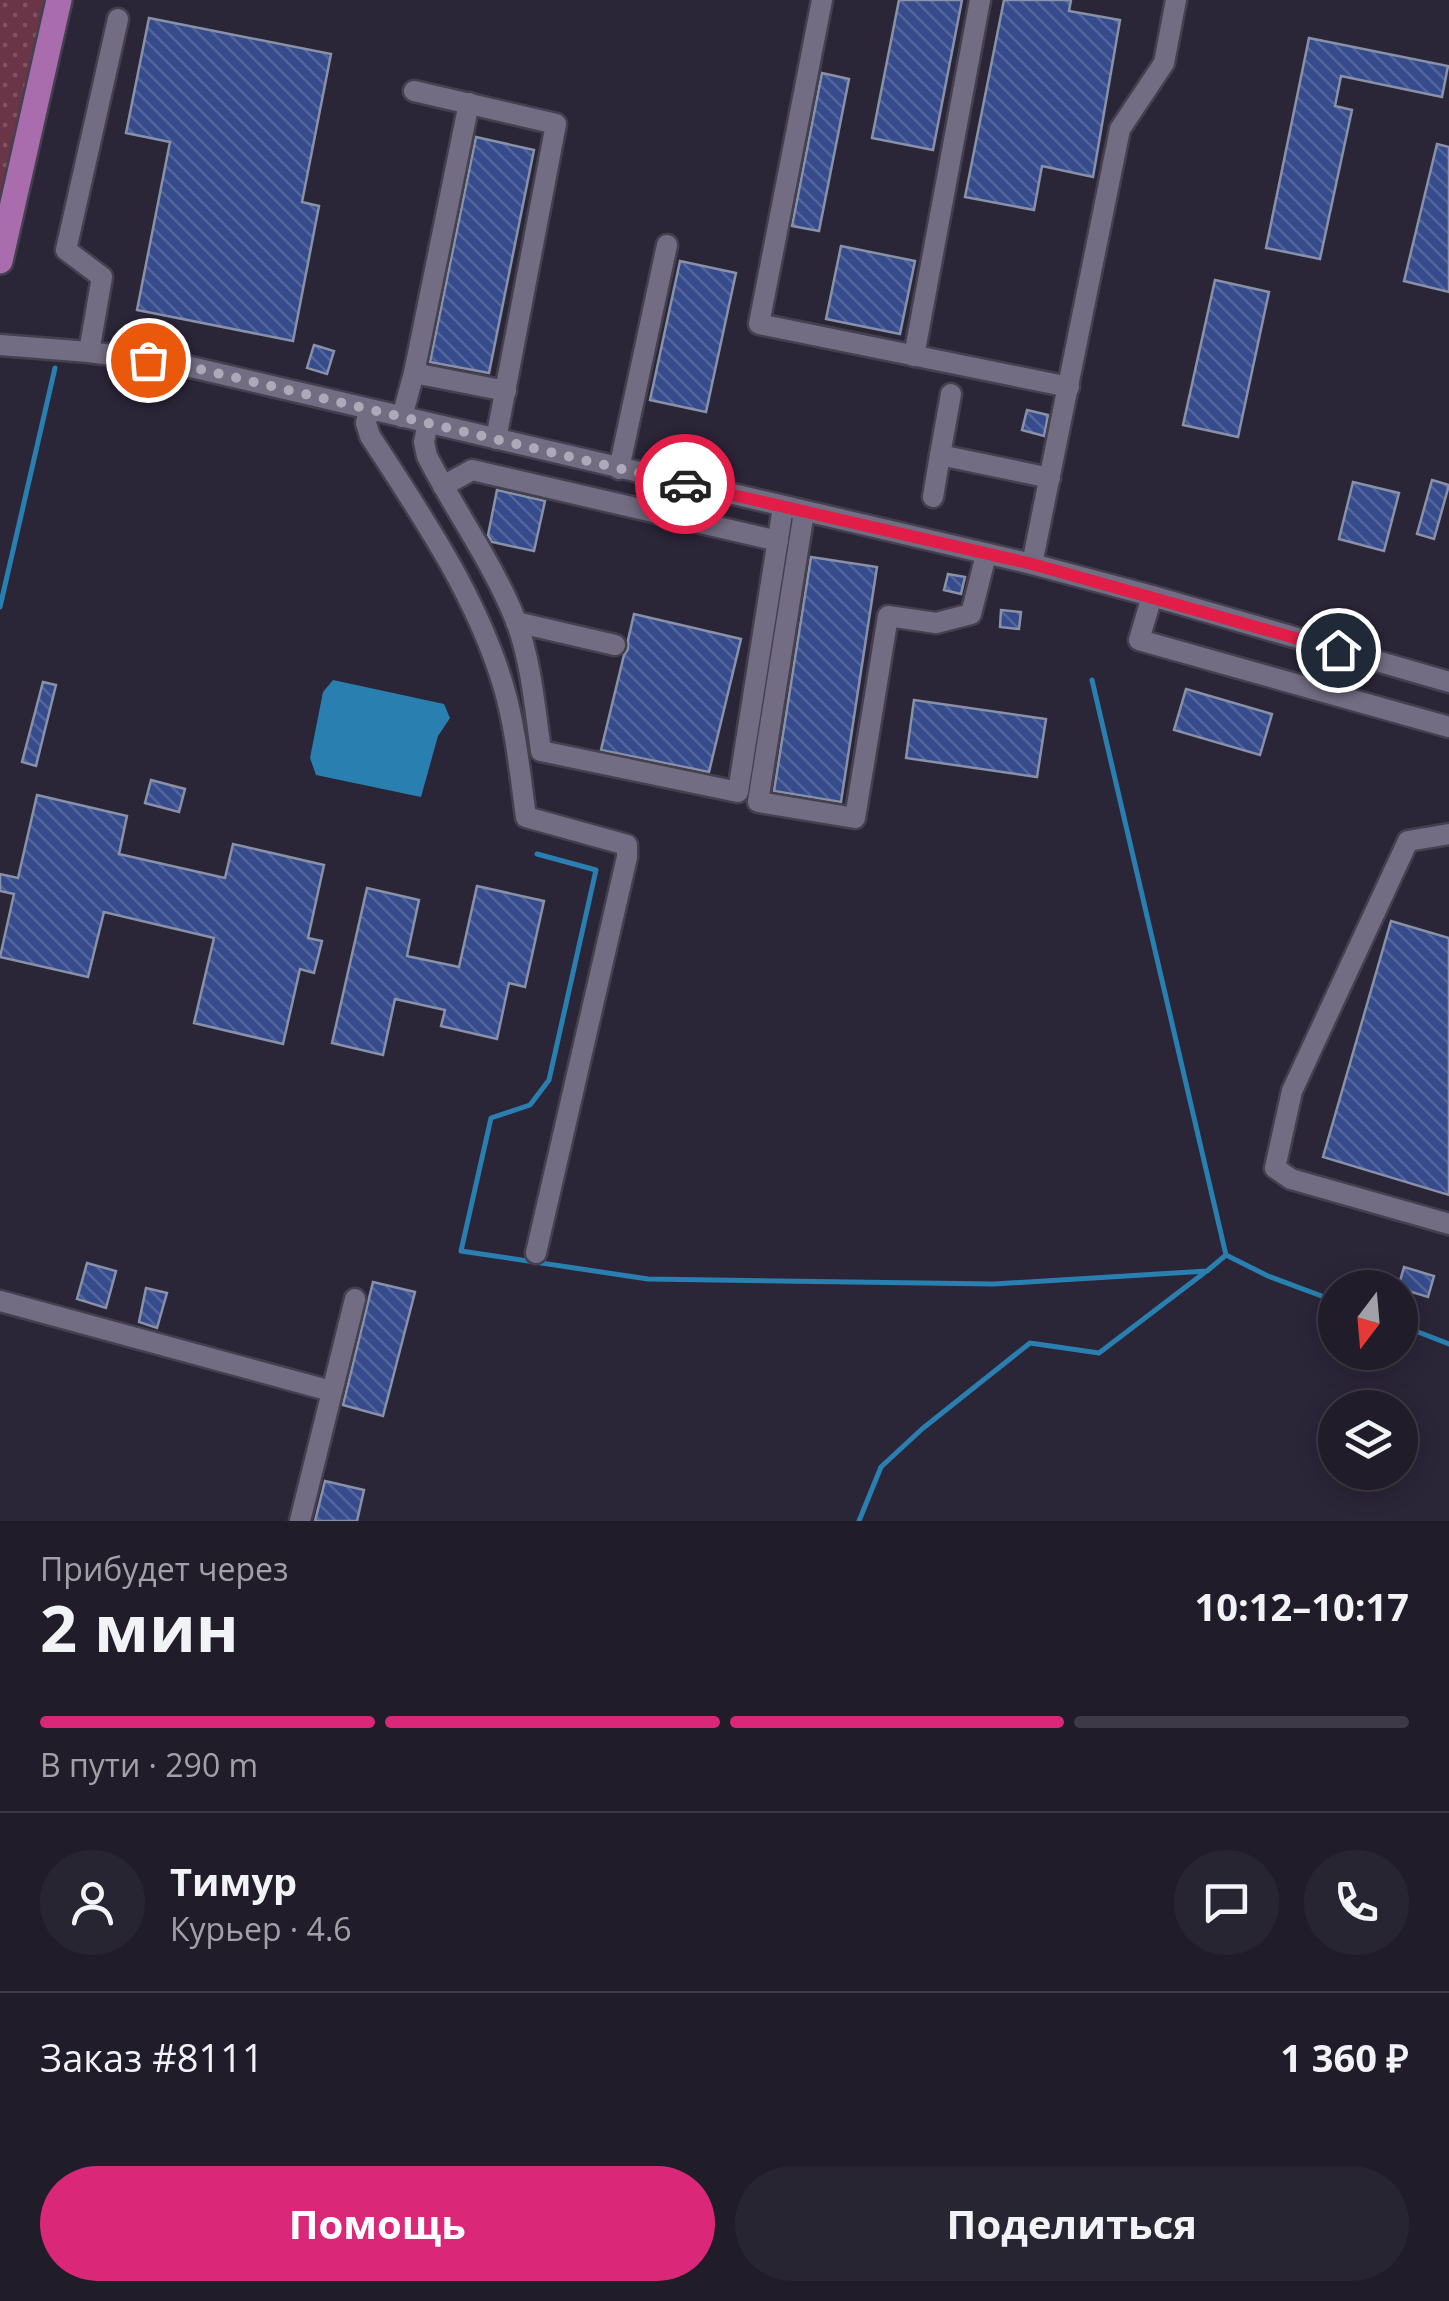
<!DOCTYPE html>
<html lang="ru">
<meta charset="utf-8">
<style>
:root{--surface:#201c2a;--page:#282532;--text:#f1f3f6;--muted:#a2a1a8;--line:#3d3a47;--accent:#db2777}
body{margin:0;font-family:"Open Sans",sans-serif;background:var(--page);color:var(--text);height:100vh;display:flex;flex-direction:column;font-size:38px;white-space:nowrap}
*{box-sizing:border-box;margin:0}
p{font-size:32px;color:var(--muted)}
.icon{flex:none;width:55px;height:55px;fill:none;stroke:currentColor;stroke-width:2;stroke-linecap:round;stroke-linejoin:round}
.map{position:relative;height:1521px;overflow:hidden}
.sheet{display:flex;flex-direction:column;background:var(--surface);flex:1}
.sheet>*{flex:none}
.needle{width:65px;rotate:196deg}
.tools{position:absolute;left:1318px;top:1270px;display:grid;gap:20px}
.tools a{display:grid;place-items:center;width:100px;height:100px;border-radius:50%;background:var(--surface);box-shadow:0 5px 25px #0003,0 0 0 2px var(--line);font-size:50px}
.pin{position:absolute;display:grid;place-items:center;width:85px;height:85px;color:#fff;margin:-42px;border:5px solid #fff;border-radius:50%;box-shadow:0 2px 10px #0007}
.courier{position:absolute;display:grid;place-items:center;width:100px;height:100px;margin:-50px;border:8px solid #e11d48;border-radius:50%;background:#fff;color:#222;box-shadow:0 2px 12px #0007}
.overview em{font-style:normal;font-weight:700}
.overview div{display:flex;flex-direction:column-reverse}
.overview{display:flex;align-items:center;justify-content:space-between;height:170px;padding:0 40px}
h1{font-size:65px;font-weight:700;line-height:75px}
.bar{display:grid;grid-template-columns:repeat(4,1fr);gap:15px 10px;align-content:center;height:120px;padding:0 40px}
.bar i{height:12px;border-radius:8px;background:var(--line)}
.bar .selected{background:var(--accent)}
.bar p{grid-column:span 4}
.line{display:flex;align-items:center;gap:25px;padding:0 40px;border-top:2px solid var(--line)}
.line div{flex:1}
.round{display:grid;place-items:center;flex:none;width:105px;height:105px;border-radius:52px;background:var(--page)}
.cta{display:flex;gap:20px;margin-top:auto;padding:20px 40px}
.cta a{flex:1;height:115px;border-radius:60px;background:var(--accent);color:#fff;font-size:40px;font-weight:700;line-height:115px;text-align:center}
.cta a+a{background:var(--page);color:var(--text)}
.map>svg:first-child{display:block}
</style>
<div class="map">
<svg width="1449" height="1521" viewBox="0 0 1449 1521">
<defs>
<pattern id="grass-dots" width="8" height="8" patternUnits="userSpaceOnUse" patternTransform="scale(2.5)"><rect width="8" height="8" fill="#6a3547"/><path d="M2 2h.1M6 6h.1" fill="none" stroke="#805362" stroke-width="1.8" stroke-linecap="round"/></pattern>
<pattern id="building-back-hatch" width="6" height="6" patternUnits="userSpaceOnUse" patternTransform="scale(2.5)"><rect width="6" height="6" fill="#364b8b"/><path d="M-1 5l2 2M0 0l6 6M5-1l2 2" fill="none" stroke="#54659c"/></pattern>
</defs>
<rect width="100%" height="100%" fill="#2b2538"/>
<path fill="url(#grass-dots)" d="M 0,0 L 49,0 L 0,214 Z"/>
<path fill="#297fb0" d="M 333,680 L 444,704 L 450,718 L 438,736 L 421,797 L 316,775 L 310,758 L 323,692 Z"/>
<g fill="none" stroke-linecap="round" stroke-linejoin="round">
<g stroke="#297fb0" stroke-width="5">
<path d="M 0,607 L 55,368"/>
<path d="M 537,854 L 596,870 L 549,1080 L 530,1105 L 491,1118 L 461,1251 L 648,1279 L 994,1284 L 1207,1271 L 1226,1255 L 1092,680"/>
<path d="M 1226,1255 L 1268,1276 L 1335,1301"/>
<path d="M 1400,1325 L 1449,1344"/>
<path d="M 859,1521 L 881,1467 L 922,1429 L 1030,1343 L 1099,1353 L 1204,1273"/>
</g>
</g>
<g fill="url(#building-back-hatch)" stroke="#8891a7" stroke-width="2.5">
<path d="M 899,0 L 962,0 L 933,150 L 872,138 Z"/>
<path d="M 1004,0 L 1071,0 L 1069,11 L 1120,20 L 1093,177 L 1042,166 L 1034,210 L 965,197 Z"/>
<path d="M 149,18 L 331,54 L 302,202 L 319,206 L 293,341 L 137,310 L 170,142 L 126,133 Z"/>
<path d="M 1309,38 L 1448,66 L 1442,97 L 1341,76 L 1335,106 L 1352,110 L 1320,259 L 1266,248 Z"/>
<path d="M 822,73 L 849,79 L 819,231 L 792,226 Z"/>
<path d="M 476,137 L 534,150 L 489,373 L 430,362 Z"/>
<path d="M 1437,144 L 1449,147 L 1449,292 L 1404,281 Z"/>
<path d="M 841,246 L 915,261 L 900,334 L 826,319 Z"/>
<path d="M 680,261 L 736,273 L 706,412 L 650,400 Z"/>
<path d="M 1215,280 L 1269,292 L 1238,437 L 1183,425 Z"/>
<path d="M 314,345 L 334,351 L 327,374 L 307,368 Z"/>
<path d="M 1027,410 L 1048,415 L 1044,436 L 1022,430 Z"/>
<path d="M 1432,480 L 1449,485 L 1434,539 L 1417,534 Z"/>
<path d="M 1353,482 L 1399,493 L 1384,551 L 1339,539 Z"/>
<path d="M 497,490 L 545,501 L 534,551 L 492,542 L 488,535 Z"/>
<path d="M 811,557 L 877,567 L 841,802 L 774,791 Z"/>
<path d="M 948,574 L 965,577 L 961,594 L 944,590 Z"/>
<path d="M 1001,610 L 1021,612 L 1019,629 L 1000,627 Z"/>
<path d="M 634,614 L 741,639 L 709,772 L 601,750 L 624,655 L 628,649 L 628,640 Z"/>
<path d="M 43,682 L 56,685 L 36,766 L 22,762 Z"/>
<path d="M 1186,689 L 1272,714 L 1260,755 L 1174,730 Z"/>
<path d="M 914,700 L 1046,719 L 1037,777 L 906,758 Z"/>
<path d="M 151,780 L 185,789 L 179,812 L 145,803 Z"/>
<path d="M 37,795 L 127,816 L 119,854 L 225,878 L 233,844 L 324,865 L 308,938 L 322,941 L 314,973 L 300,969 L 283,1044 L 194,1023 L 214,938 L 104,912 L 88,977 L 0,957 L 14,894 L 0,891 L 0,874 L 18,878 Z"/>
<path d="M 477,886 L 544,901 L 525,987 L 509,983 L 497,1039 L 441,1026 L 445,1010 L 395,999 L 383,1055 L 332,1043 L 367,888 L 419,900 L 407,956 L 459,967 Z"/>
<path d="M 1391,921 L 1449,938 L 1449,1195 L 1323,1157 Z"/>
<path d="M 87,1263 L 116,1271 L 106,1308 L 77,1299 Z"/>
<path d="M 1404,1267 L 1434,1276 L 1428,1297 L 1398,1288 Z"/>
<path d="M 373,1282 L 415,1292 L 383,1416 L 343,1405 Z"/>
<path d="M 146,1288 L 167,1293 L 157,1328 L 139,1322 Z"/>
<path d="M 325,1481 L 364,1490 L 357,1521 L 315,1521 Z"/>
</g>
<g fill="none" stroke-linecap="round" stroke-linejoin="round">
<defs>
<g id="minor">
<path d="M 822,0 L 759,324 L 1069,387"/>
<path d="M 414,91 L 556,124 L 496,439"/>
<path d="M 0,345 L 89,352 L 178,364 L 1032,564 L 1152,596 L 1449,682"/>
<path d="M 89,352 L 102,277 L 66,250 L 118,19"/>
<path d="M 914,356 L 980,0"/>
<path d="M 414,373 L 506,391"/>
<path d="M 369,410 L 366,423 L 370,436 C 422,516 477,596 504,688 C 516,730 520,774 526,817 L 627,845 L 627,857 L 536,1253"/>
<path d="M 402,417 L 414,373 L 469,103"/>
<path d="M 428,423 L 424,442 L 427,456 C 455,511 493,563 516,621 C 531,660 535,709 541,751 L 738,792 L 783,507"/>
<path d="M 940,455 L 951,394"/>
<path d="M 619,469 L 667,245"/>
<path d="M 443,486 L 472,470 L 778,541"/>
<path d="M 933,497 L 940,455 L 1050,478"/>
<path d="M 804,512 L 758,802 L 855,818 L 888,616 L 936,623 L 971,614 L 986,555"/>
<path d="M 1032,564 L 1120,129 L 1164,63 L 1176,0"/>
<path d="M 1152,596 L 1139,640 L 1449,727"/>
<path d="M 516,622 L 615,645"/>
<path d="M 1449,834 L 1408,841 L 1292,1091 L 1275,1168 L 1291,1179 L 1449,1224"/>
<path d="M 0,1301 L 331,1391"/>
<path d="M 300,1521 L 355,1299"/>
</g>
<path id="major" d="M 0,261 L 59,0"/>
</defs>
<use href="#minor" stroke="#454050" stroke-width="25"/>
<use href="#major" stroke="#454050" stroke-width="30"/>
<use href="#minor" stroke="#736d83" stroke-width="20"/>
<use href="#major" stroke="#a96cad" stroke-width="25"/>
</g>
<g fill="none" stroke-linecap="round" stroke-linejoin="round">
<path stroke="#aea9b8" stroke-width="10" stroke-dasharray="0 18" d="M 148,360 L 178,364 L 685,484"/>
<path stroke="#e11d48" stroke-width="12" d="M 685,484 L 1032,564 L 1338,650"/>
</g>
</svg>
<div class="tools">
<a><svg class="needle" viewBox="-14 -14 28 28"><path d="M0-13l5 13h-10z" fill="#e53935"/><path d="M0 13l5-13h-10z" fill="#a2a1a8"/></svg></a>
<a><svg class="icon" aria-label="layers" viewBox="0 0 24 24"><path d="M12 4l9 5-9 5-9-5zM3 14l9 5 9-5"/></svg></a>
</div>
<div class="pin" style="left:148px;top:360px;background:#ea580c"><svg class="icon" aria-label="bag" viewBox="0 0 24 24"><path d="M5 8h14l-1 12H6zM9 8a3 3 0 0 1 6 0"/></svg></div>
<div class="pin" style="left:1338px;top:650px;background:#1f2937"><svg class="icon" aria-label="home" viewBox="0 0 24 24"><path d="M3 11l9-7 9 7M6 9v11h12V9"/></svg></div>
<div class="courier" style="left:685px;top:484px"><svg class="icon" aria-label="car" viewBox="0 0 24 24"><path d="M5 17H2v-5l4-1 3-4h7l3 4 3 1v5h-3M9 17h6M6 11h13"/><circle cx="7" cy="17" r="2"/><circle cx="17" cy="17" r="2"/></svg></div>
</div>
<section class="sheet">
<div class="overview"><div><h1>2 мин</h1><p>Прибудет через</p></div><em>10:12–10:17</em></div>
<div class="bar"><i class="selected"></i><i class="selected"></i><i class="selected"></i><i></i><p>В пути · 290 m</p></div>
<div class="line" style="height:180px"><a class="round"><svg class="icon" aria-label="person" viewBox="0 0 24 24"><circle cx="12" cy="8" r="4"/><path d="M4 21q1-7 8-7t8 7"/></svg></a><div><b>Тимур</b><p>Курьер · 4.6</p></div><a class="round"><svg class="icon" aria-label="chat" viewBox="0 0 24 24"><path d="M4 5h16v11H9l-5 4z"/></svg></a><a class="round"><svg class="icon" aria-label="phone" viewBox="0 0 24 24"><path d="M5 4h4l2 5-3 2q2 4 5 5l2-3 5 2v4C11 20 4 13 5 4z"/></svg></a></div>
<div class="line" style="height:130px"><div>Заказ #8111</div><b>1 360 ₽</b></div>
<div class="cta"><a>Помощь</a><a>Поделиться</a></div>
</section>
